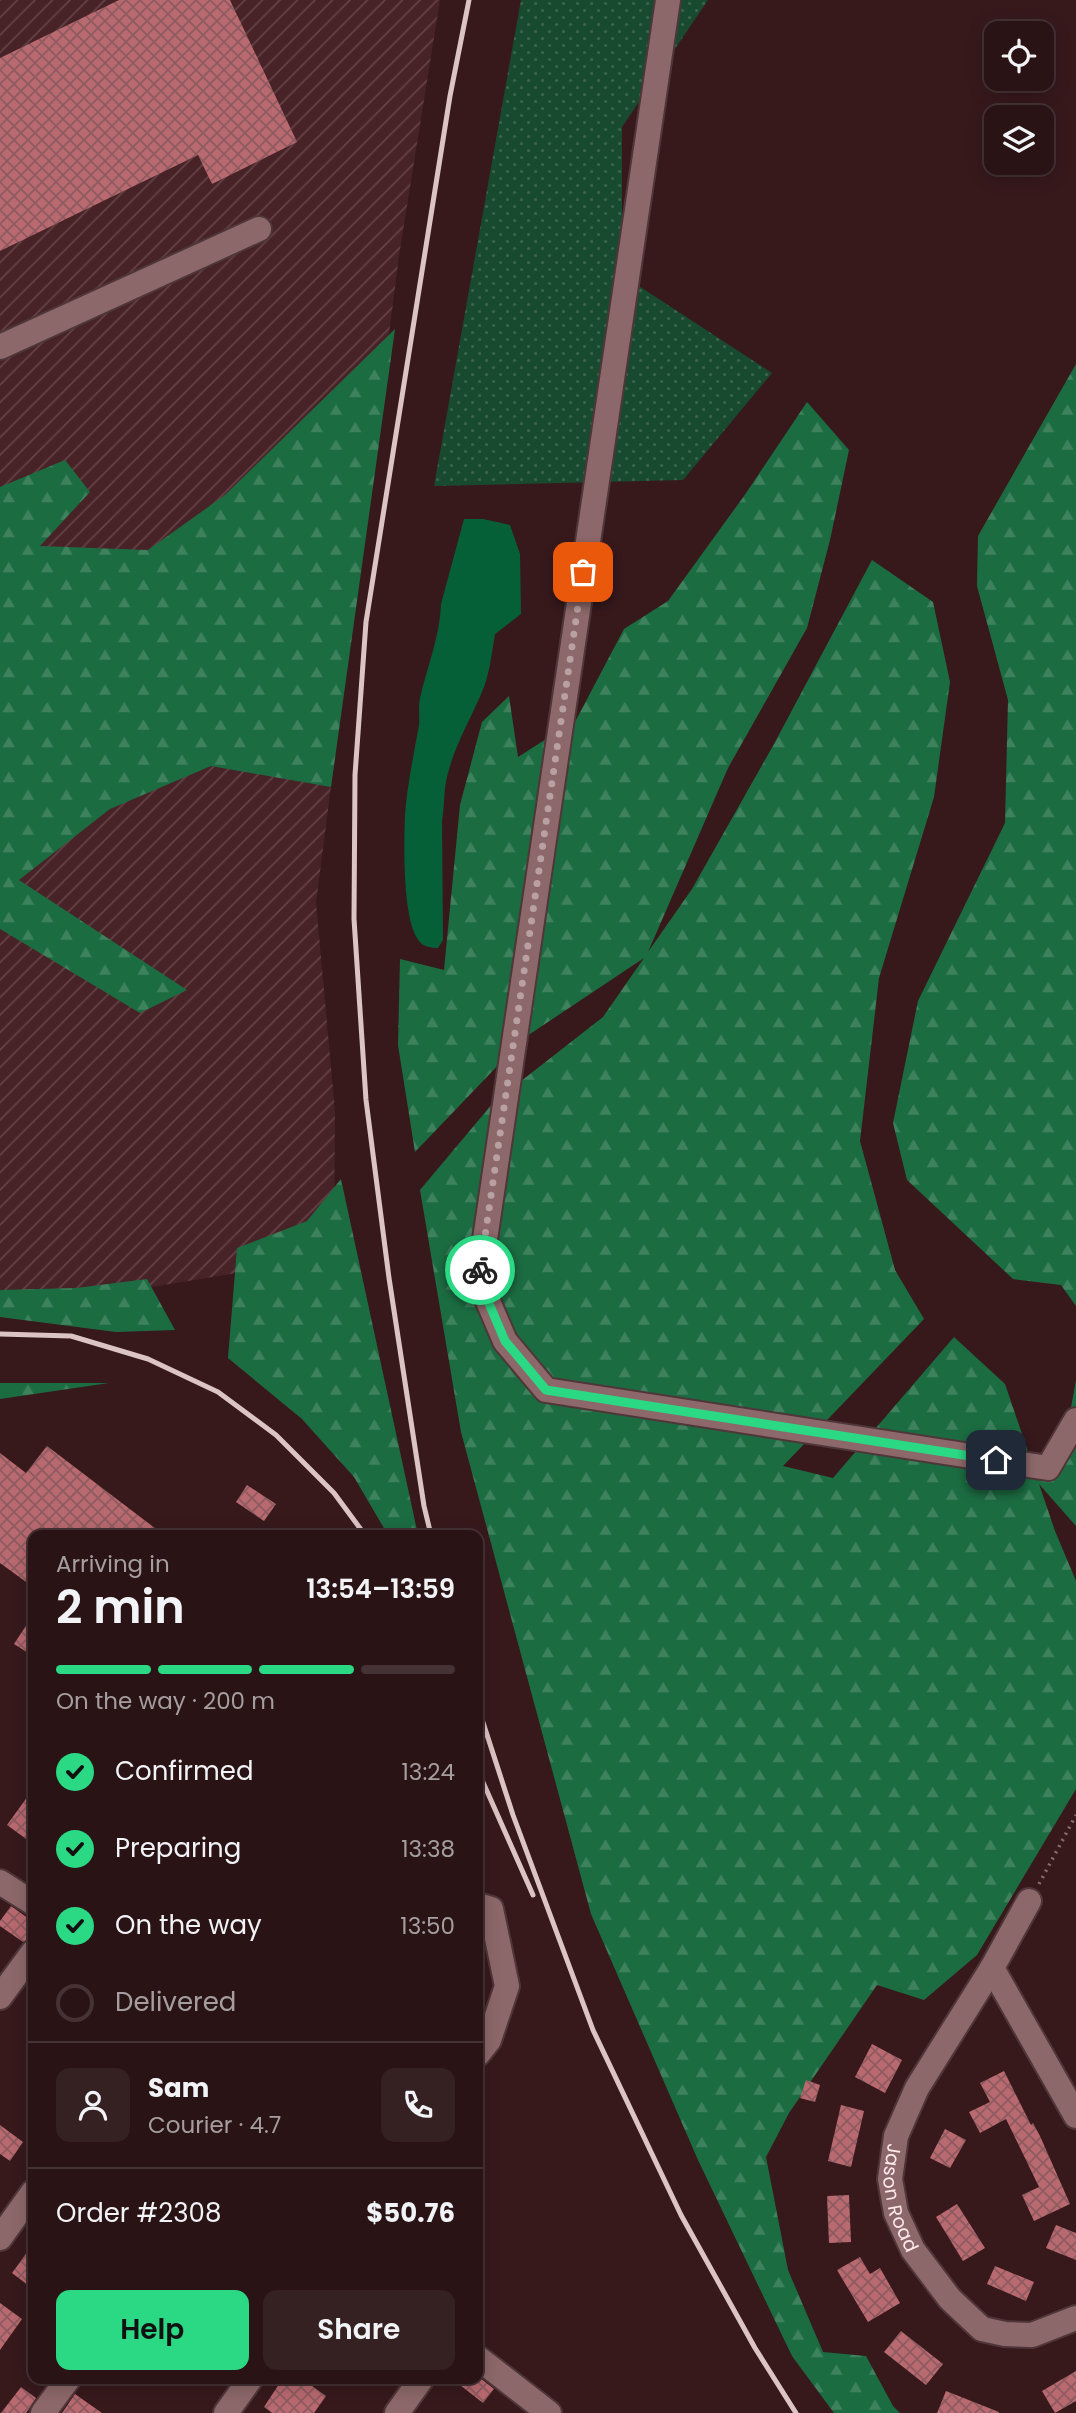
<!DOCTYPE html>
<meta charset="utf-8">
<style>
:root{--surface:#291315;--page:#352022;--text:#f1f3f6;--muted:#a59ea0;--line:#453234;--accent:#2bd884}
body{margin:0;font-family:Poppins,sans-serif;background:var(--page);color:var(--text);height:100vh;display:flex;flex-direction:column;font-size:26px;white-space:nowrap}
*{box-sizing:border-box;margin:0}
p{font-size:23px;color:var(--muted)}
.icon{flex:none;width:38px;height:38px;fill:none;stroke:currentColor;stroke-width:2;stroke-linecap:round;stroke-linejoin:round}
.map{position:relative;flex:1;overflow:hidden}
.drawer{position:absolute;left:28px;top:1530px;width:455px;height:854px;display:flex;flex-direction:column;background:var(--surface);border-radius:14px;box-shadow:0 4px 18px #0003,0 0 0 2px var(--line)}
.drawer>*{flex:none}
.controls{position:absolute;left:984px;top:21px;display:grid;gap:14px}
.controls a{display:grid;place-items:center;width:70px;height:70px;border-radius:14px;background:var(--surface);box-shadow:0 4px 18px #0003,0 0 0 2px var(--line);font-size:35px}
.pin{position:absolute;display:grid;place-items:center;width:60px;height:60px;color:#fff;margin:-30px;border-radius:14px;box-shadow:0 4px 10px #0006}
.courier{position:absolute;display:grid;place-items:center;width:70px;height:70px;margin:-35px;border:5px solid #2bd884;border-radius:50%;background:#fff;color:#222;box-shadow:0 2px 9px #0007}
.head em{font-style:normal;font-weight:600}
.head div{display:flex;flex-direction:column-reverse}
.head{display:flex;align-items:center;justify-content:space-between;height:119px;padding:0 28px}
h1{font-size:46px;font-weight:600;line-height:52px}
.bar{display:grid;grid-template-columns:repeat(4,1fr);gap:10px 7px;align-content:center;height:84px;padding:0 28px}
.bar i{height:9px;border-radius:5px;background:var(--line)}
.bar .active{background:var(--accent)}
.bar p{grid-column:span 4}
.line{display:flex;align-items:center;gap:18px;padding:0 28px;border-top:2px solid var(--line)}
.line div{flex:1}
.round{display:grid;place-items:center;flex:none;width:74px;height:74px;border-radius:14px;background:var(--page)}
ol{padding:0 28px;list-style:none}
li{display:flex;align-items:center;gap:21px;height:77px}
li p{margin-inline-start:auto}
li .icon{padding:7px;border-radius:50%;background:var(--accent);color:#111;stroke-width:4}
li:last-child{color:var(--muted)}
li i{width:38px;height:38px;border:4px solid var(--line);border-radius:50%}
.primary-button{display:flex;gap:14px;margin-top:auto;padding:14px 28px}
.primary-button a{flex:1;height:80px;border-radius:14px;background:var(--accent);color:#111;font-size:28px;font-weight:600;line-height:80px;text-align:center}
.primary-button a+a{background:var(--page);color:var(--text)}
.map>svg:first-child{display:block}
</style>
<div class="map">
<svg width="1076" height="2413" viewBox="0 0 1076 2413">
<defs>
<pattern id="industrial-furrows" width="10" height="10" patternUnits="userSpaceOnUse" patternTransform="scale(1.75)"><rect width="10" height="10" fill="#472226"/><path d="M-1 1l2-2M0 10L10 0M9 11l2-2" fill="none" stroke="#634246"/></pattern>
<pattern id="grass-dots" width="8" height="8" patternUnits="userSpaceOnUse" patternTransform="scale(1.75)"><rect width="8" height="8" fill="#184a2f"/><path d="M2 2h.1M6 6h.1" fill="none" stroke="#3b644d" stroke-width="1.8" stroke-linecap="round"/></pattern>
<pattern id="forest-firs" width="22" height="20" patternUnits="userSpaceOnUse" patternTransform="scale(1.75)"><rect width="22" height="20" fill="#1c6c42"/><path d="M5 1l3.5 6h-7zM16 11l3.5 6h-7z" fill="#3e815d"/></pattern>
<pattern id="building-cross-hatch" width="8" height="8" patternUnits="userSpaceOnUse" patternTransform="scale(1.75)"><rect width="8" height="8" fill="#b96970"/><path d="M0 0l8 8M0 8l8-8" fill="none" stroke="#8d5b5f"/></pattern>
</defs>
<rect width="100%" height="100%" fill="#37191c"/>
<path fill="url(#industrial-furrows)" d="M 0,0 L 440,0 L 399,256 L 316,903 L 335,1111 L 334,1257 L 0,1312 Z"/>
<path fill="url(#grass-dots)" d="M 521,0 L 708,0 L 622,127 L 622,275 L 772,373 L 683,480 L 434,486 Z"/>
<g fill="url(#forest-firs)">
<path d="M 395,329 L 331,787 L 211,766 L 110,809 L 19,880 L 187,990 L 140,1013 L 0,929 L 0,487 L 65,460 L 90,492 L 40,546 L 148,550 L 225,495 Z"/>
<path d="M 1076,364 L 1076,1306 L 1061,1285 L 1013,1279 L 907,1180 L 893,1123 L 918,1001 L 1005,823 L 1008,700 L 977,586 L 978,536 Z"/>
<path d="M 807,402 L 849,450 L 830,540 L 807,628 L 728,768 L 648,952 L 692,889 L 774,744 L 872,560 L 933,602 L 950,682 L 934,797 L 879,978 L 860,1141 L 895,1270 L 924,1319 L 783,1466 L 833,1478 L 954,1337 L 1005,1384 L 1038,1481 L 1070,1413 L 1076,1380 L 1076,1526 L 1039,1484 L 1055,1531 L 1076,1581 L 1076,1789 L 977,1955 L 924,2000 L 877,1985 L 789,2113 L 766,2157 L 788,2270 L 823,2352 L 866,2356 L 893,2406 L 900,2413 L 834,2413 L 792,2356 L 698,2160 L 591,1914 L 461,1432 L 420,1190 L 493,1103 L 603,1017 L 644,958 L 524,1038 L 415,1152 L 398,1045 L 400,959 L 444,970 L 460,805 L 482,722 L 509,696 L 518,757 L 576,720 L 624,629 L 668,601 L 744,496 Z"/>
<path d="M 341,1179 L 418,1535 L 388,1535 L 354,1477 L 302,1419 L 228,1358 L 237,1248 L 307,1221 Z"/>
<path d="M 147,1279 L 175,1330 L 116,1332 L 0,1317 L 0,1290 L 76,1288 Z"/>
<path d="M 0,1383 L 109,1383 L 0,1399 Z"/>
</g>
<path fill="#066037" d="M 464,519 L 483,519 L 510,525 L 520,554 L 521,614 L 495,634 C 492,651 490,671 484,687 C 472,717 456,742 448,773 C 443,790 445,805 442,821 L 443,940 L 438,948 C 431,948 424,947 419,941 C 402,920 404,843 405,815 C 407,785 414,754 419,725 C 420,716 418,707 420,698 C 427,667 440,637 441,604 Z"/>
<g fill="url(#building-cross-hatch)">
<path d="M 119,0 L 230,0 L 297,142 L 212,184 L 198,155 L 0,251 L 0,58 Z"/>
<path d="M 47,1446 L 164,1535 L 33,1535 L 33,1587 L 0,1563 L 0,1453 L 26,1473 Z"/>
<path d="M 247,1485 L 276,1504 L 264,1521 L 236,1502 Z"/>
<path d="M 33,1615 L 33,1656 L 14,1644 Z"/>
<path d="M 33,1789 L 33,1844 L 7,1825 Z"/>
<path d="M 11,1906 L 25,1916 L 33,1918 L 33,1937 L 23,1942 L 0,1926 L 0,1921 Z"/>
<path d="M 872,2044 L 902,2060 L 885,2093 L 855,2077 Z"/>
<path d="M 1004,2071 L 1031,2125 L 1033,2123 L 1040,2136 L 1070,2204 L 1034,2221 L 1022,2195 L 1039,2187 L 1006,2119 L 980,2133 L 969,2112 L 990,2102 L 980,2083 Z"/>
<path d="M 806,2080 L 820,2085 L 815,2102 L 800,2098 Z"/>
<path d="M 841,2105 L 864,2111 L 851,2167 L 828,2161 Z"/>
<path d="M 0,2125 L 23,2142 L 10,2161 L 0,2154 Z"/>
<path d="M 945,2129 L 966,2140 L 950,2168 L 930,2158 Z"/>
<path d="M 849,2195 L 851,2242 L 829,2243 L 827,2196 Z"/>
<path d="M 957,2204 L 985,2248 L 963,2261 L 936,2217 Z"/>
<path d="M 1056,2225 L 1076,2233 L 1076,2260 L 1046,2248 Z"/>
<path d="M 33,2244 L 33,2289 L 12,2273 Z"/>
<path d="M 860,2257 L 870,2274 L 880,2268 L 900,2303 L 868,2322 L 837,2270 Z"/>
<path d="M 995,2266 L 1034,2282 L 1026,2301 L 987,2284 Z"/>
<path d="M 0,2303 L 22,2319 L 0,2350 Z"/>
<path d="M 901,2331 L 943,2364 L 926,2385 L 884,2352 Z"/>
<path d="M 1076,2371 L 1076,2401 L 1055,2413 L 1042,2391 Z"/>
<path d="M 283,2378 L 301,2378 L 326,2396 L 314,2413 L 272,2413 L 264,2407 Z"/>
<path d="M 451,2378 L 480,2378 L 494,2389 L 483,2403 Z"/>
<path d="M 21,2387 L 36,2398 L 29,2409 L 26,2413 L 1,2413 Z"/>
<path d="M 946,2391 L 999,2412 L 999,2413 L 937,2413 Z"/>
<path d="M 75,2394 L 102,2413 L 62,2413 Z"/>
</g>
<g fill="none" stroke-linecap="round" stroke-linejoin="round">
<defs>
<g id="minor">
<path d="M 668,0 L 479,1280 L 505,1341 L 546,1390 L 1048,1468 L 1076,1420"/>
<path d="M 0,347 L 259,229"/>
<path d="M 0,1882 L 33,1903"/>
<path id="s1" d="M 1029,1901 L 992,1968 L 917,2088 L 896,2136 L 890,2179 L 896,2213 L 913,2250 L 950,2299 L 982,2329 L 1005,2334 L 1032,2335 L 1076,2318"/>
<path d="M 478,1905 L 491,1909 L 507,1986 L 489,2040 L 478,2054"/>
<path d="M 992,1968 L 1076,2116"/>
<path d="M 0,1997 L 33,1952"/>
<path d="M 0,2238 L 33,2192"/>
<path d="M 478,2358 L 549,2413"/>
<path d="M 43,2413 L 69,2378"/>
<path d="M 226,2413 L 251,2378"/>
<path d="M 397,2413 L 422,2378"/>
</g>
</defs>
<use href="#minor" stroke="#4f3639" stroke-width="28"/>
<path stroke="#876d6f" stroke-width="3.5" stroke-dasharray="2 5" stroke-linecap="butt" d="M 1039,1884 L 1076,1815"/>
<use href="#minor" stroke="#8d686a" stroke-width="24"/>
<g stroke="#dcc4c5" stroke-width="5">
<path d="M 0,1334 L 71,1336 L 148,1359 L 218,1392 L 276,1435 L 334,1493 L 365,1535"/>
<path d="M 431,1535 L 424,1506 L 389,1278 L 366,1100 L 354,919 L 355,775 L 366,622 L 450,96 L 469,0"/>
<path d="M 478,1707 L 513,1815 L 593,2030 L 681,2215 L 755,2348 L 796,2413"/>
<path d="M 478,1771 L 533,1895"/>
</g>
</g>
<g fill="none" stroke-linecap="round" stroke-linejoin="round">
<path stroke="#b9a0a2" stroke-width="7" stroke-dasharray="0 12.6" d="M 480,1270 L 583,572"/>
<path stroke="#2bd884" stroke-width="9" d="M 480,1270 L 479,1280 L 505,1341 L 546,1390 L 996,1460"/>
</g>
<g text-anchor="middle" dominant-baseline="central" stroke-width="6" stroke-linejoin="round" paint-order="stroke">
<g font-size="19" fill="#ffe9ea" stroke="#2d1013">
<text stroke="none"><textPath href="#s1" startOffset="334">Jason Road</textPath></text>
</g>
</g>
</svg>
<div class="controls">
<a><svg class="icon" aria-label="locate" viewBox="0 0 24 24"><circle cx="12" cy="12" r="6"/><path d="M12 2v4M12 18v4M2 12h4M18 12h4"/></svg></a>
<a><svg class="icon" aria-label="layers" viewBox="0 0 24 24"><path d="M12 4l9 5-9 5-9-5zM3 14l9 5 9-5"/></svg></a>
</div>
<div class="pin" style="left:583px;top:572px;background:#ea580c"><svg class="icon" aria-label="bag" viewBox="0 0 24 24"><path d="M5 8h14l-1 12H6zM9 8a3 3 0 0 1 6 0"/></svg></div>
<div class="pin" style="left:996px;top:1460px;background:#1f2937"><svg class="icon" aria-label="home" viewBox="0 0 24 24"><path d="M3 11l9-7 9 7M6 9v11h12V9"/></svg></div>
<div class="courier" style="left:480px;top:1270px"><svg class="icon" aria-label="bike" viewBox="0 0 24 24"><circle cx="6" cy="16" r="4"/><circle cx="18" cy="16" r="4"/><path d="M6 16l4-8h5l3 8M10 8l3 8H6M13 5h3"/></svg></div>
<section class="drawer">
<div class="head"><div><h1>2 min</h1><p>Arriving in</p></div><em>13:54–13:59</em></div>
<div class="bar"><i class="active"></i><i class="active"></i><i class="active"></i><i></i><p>On the way · 200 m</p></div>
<ol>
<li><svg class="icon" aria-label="check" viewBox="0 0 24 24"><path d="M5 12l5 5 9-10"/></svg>Confirmed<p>13:24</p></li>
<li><svg class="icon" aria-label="check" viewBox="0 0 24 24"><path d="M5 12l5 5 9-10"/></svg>Preparing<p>13:38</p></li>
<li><svg class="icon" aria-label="check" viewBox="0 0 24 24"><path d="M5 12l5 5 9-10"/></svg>On the way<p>13:50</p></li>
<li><i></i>Delivered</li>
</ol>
<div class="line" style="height:126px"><a class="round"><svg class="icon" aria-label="person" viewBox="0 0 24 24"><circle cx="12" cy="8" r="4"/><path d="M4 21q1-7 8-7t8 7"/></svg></a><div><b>Sam</b><p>Courier · 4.7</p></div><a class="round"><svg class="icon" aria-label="phone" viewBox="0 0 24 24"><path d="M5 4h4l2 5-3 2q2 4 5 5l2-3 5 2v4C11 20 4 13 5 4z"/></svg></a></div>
<div class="line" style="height:91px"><div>Order #2308</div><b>$50.76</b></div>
<div class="primary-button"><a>Help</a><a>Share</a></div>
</section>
</div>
